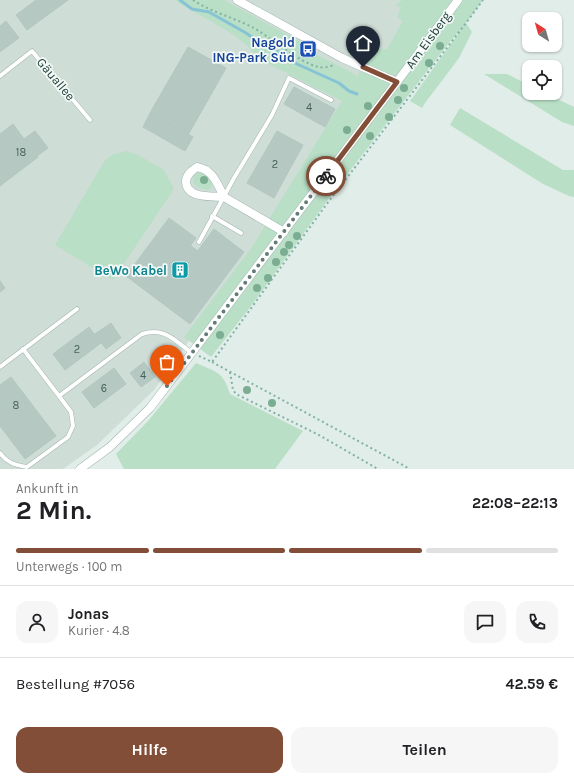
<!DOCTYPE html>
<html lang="de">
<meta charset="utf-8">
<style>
:root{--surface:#fff;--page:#f6f6f6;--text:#202124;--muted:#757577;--line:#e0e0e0;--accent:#834e38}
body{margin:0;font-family:Karla,sans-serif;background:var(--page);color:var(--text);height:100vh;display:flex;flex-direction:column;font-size:15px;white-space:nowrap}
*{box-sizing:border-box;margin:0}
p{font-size:13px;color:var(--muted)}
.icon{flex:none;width:22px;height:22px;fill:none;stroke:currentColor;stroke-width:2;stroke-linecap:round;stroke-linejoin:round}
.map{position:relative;height:469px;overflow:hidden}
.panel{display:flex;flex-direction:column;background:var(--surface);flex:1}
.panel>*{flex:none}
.needle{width:26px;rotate:323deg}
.controls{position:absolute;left:522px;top:12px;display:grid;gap:8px}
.controls a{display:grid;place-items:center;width:40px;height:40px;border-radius:8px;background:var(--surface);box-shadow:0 1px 3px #0004;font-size:20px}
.pin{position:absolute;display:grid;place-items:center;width:34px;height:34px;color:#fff;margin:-41px -17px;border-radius:50% 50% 50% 0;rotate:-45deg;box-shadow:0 0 4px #0007}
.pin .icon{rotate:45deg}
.courier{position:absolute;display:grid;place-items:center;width:40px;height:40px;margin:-20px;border:3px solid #834e38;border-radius:50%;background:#fff;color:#222;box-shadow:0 1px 5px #0007}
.head em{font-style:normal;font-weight:700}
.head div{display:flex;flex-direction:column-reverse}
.head{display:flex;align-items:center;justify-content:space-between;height:68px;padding:0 16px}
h1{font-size:26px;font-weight:700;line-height:30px}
.bar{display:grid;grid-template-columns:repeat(4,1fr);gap:6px 4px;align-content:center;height:48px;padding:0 16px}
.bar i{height:5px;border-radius:3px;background:var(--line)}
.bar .active{background:var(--accent)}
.bar p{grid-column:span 4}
.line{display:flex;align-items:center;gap:10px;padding:0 16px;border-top:1px solid var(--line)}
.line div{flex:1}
.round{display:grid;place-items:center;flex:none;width:42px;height:42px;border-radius:12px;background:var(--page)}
.cta{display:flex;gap:8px;margin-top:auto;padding:8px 16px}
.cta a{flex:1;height:46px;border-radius:12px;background:var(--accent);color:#fff;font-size:16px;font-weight:700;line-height:46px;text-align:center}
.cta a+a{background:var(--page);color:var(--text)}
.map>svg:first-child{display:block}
</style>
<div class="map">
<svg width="574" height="469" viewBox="0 0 574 469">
<rect width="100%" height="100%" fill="#e1ede8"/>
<path fill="#cfddd7" d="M 0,0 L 446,0 L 356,105 L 154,390 L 97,445 L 63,469 L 0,469 Z"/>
<g fill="#b9dfc6">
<path d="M 174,0 L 224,0 L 308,46 L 306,49 L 358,76 L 367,50 L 387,49 L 403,21 L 397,17 L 401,8 L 396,5 L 402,0 L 483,0 L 466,23 L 472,32 L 459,58 L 425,103 L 422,108 L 410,101 L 463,27 L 448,44 L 335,190 L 251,306 L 211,357 L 184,337 L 250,250 L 342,101 L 259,59 C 238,31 203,19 174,0 Z"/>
<path d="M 484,74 L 507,74 L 529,85 L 529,93 L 545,93 L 574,107 L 574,126 L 562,122 Z"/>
<path d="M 460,108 L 563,170 L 574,170 L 574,197 L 569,196 L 543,184 L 450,125 Z"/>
<path d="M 126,151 L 138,155 L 164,170 L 174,189 L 113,280 L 55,245 L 105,160 L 114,154 Z"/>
<path d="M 200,172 C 207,174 209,177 212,183 L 211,188 L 207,190 L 197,187 L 193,183 L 193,178 L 194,175 Z"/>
<path d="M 196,363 C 216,372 223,371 230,394 L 303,431 L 275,469 L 124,469 L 116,454 L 148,421 Z"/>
</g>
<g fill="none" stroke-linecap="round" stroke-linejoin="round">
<path stroke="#86c4d5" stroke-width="3" d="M 180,0 L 192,9 L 209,12 L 246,33 L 268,48 L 283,54 L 297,64 L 339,83 L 349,91 L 357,94"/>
</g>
<g fill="#b6c8c2" stroke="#b3c7c0">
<path d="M 36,0 L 68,0 L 27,30 L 16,15 Z"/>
<path d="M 6,21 L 19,38 L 0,52 L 0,26 Z"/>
<path d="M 188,47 L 226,68 L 188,135 L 150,113 Z"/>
<path d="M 294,87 L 335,109 L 325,127 L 284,104 Z"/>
<path d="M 150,113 L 193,137 L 185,151 L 143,127 Z"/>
<path d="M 13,124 L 24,139 L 35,131 L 48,148 L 37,156 L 38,157 L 0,186 L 0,134 Z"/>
<path d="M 277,131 L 303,145 L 274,198 L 247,183 Z"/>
<path d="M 169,218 L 196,238 L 180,260 L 187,265 L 214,229 L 244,252 L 190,324 L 126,276 Z"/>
<path d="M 191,246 L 198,251 L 187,265 L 180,260 Z"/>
<path d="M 0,281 L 5,288 L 0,292 Z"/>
<path d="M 111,323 L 121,338 L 106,349 L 95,334 Z"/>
<path d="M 89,327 L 101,343 L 65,370 L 53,354 Z"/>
<path d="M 144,362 L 155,377 L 141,387 L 130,373 Z"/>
<path d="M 114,368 L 126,384 L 94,408 L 82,392 Z"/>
<path d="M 11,377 L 56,436 L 25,459 L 0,426 L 0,385 Z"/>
</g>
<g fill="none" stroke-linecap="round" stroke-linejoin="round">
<defs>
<g id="service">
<path d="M 0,76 L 32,51 L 90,120"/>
<path d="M 212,216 L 241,233"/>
<path d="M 199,242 L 234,178 L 272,115 L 289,78 L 331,100"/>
<path d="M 23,349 L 59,396"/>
<path d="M 0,367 L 77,309"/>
<path d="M 0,453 C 7,463 15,465 27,467 L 68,437 L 73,426 L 71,412 L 59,396 L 142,334 C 165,327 174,340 192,353"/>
</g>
<g id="minor">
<path d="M 237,0 L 342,58 L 397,82"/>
<path d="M 197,167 C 213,170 217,183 224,197 C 212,196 187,199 186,182 C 186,175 191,171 197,167 Z"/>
<path d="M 224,197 L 284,232"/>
<path d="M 80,469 L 110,447 L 150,408 L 397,82 L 458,0"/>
</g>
</defs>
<use href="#service" stroke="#a3b5b0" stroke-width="5"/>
<use href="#minor" stroke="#a3b5b0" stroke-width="9"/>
<g stroke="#80b2a6" stroke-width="2" stroke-dasharray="2 3" stroke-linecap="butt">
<path d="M 193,0 C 211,12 232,17 252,27 C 272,38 297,61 318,67 C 323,68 331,67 335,64"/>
<path d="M 199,356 L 212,362 L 326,205 L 466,23 L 483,0"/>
<path d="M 212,362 L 410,469"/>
<path d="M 230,372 L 233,390 L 236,394 L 317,434 L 378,469"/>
</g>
<use href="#service" stroke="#fff" stroke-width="4"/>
<use href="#minor" stroke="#fff" stroke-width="8"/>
</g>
<g fill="#7bad92">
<circle cx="440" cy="46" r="4"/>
<circle cx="429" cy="63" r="4"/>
<circle cx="404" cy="88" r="4"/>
<circle cx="398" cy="100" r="4"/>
<circle cx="368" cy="106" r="4"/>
<circle cx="389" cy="117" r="4"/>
<circle cx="347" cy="130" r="4"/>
<circle cx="370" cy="136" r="4"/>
<circle cx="341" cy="176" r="4"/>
<circle cx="204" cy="180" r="4"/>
<circle cx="334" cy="185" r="4"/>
<circle cx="297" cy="236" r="4"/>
<circle cx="289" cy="245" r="4"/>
<circle cx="284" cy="252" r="4"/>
<circle cx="276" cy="262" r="4"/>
<circle cx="268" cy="278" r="4"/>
<circle cx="257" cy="288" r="4"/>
<circle cx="220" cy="335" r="4"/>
<circle cx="247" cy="390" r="4"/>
<circle cx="272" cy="403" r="4"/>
</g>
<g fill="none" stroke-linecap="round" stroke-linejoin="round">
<path stroke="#647c76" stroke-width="4" stroke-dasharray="0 7.2" d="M 167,386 L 326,176"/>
<path stroke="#834e38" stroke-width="5" d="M 326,176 L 397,82 L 363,67"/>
</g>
<defs>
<symbol id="bus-square" viewBox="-11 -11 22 22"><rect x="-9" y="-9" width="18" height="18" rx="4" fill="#1a4fb4" stroke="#f2f9f6"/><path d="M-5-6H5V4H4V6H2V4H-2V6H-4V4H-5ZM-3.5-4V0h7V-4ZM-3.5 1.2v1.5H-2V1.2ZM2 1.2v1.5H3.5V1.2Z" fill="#fff"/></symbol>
<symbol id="building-square" viewBox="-11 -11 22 22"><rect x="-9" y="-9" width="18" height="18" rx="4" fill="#0f9aa8" stroke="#f2f9f6"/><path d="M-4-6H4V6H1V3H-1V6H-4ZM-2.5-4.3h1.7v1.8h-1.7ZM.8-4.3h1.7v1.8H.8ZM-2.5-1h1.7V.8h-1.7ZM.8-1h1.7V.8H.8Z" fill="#fff"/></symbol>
</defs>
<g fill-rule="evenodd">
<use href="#bus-square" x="298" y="39" width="20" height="20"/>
<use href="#building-square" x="170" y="260" width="20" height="20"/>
</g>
<g text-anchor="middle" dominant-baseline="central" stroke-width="3.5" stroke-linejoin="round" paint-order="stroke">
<g font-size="11" fill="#46615b">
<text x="309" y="107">4</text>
<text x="21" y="152">18</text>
<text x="275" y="164">2</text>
<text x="77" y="349">2</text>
<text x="143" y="375">4</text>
<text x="104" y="388">6</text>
<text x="16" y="405">8</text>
</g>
<g font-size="13" fill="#203f39" stroke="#f2f9f6">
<text transform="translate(428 40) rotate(-54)">Am Eisberg</text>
<text transform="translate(56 79) rotate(50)">Gäuallee</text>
</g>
<g font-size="13" font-weight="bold" fill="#164399" stroke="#f2f9f6" text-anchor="end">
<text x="295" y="42">Nagold<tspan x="295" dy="15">ING-Park Süd</tspan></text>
</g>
<g font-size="13" font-weight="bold" fill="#0d838f" stroke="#f2f9f6" text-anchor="end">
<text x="167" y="270">BeWo Kabel</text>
</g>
</g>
</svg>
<div class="controls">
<a><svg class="needle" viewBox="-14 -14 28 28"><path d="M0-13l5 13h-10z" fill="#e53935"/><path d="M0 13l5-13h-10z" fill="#757577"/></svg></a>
<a><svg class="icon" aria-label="locate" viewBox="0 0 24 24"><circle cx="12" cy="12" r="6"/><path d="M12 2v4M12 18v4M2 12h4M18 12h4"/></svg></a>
</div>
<div class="pin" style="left:167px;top:386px;background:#ea580c"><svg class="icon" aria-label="bag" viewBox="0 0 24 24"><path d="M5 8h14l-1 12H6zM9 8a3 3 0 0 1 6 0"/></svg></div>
<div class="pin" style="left:363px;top:67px;background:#1f2937"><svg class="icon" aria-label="home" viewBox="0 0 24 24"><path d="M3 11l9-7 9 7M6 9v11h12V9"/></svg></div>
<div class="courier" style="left:326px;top:176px"><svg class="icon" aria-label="bike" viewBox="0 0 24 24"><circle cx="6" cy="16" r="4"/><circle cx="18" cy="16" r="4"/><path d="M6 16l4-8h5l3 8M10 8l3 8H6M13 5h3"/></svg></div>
</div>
<section class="panel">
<div class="head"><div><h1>2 Min.</h1><p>Ankunft in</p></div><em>22:08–22:13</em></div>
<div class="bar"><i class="active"></i><i class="active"></i><i class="active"></i><i></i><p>Unterwegs · 100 m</p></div>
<div class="line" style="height:72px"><a class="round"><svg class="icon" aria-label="person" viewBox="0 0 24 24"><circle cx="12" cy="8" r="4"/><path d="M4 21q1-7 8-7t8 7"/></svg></a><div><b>Jonas</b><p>Kurier · 4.8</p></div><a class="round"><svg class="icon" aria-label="chat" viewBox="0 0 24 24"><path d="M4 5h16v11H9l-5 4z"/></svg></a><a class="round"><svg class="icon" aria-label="phone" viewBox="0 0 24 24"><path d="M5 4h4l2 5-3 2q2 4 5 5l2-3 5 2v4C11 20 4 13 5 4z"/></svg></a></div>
<div class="line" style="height:52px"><div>Bestellung #7056</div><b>42.59 €</b></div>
<div class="cta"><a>Hilfe</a><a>Teilen</a></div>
</section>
